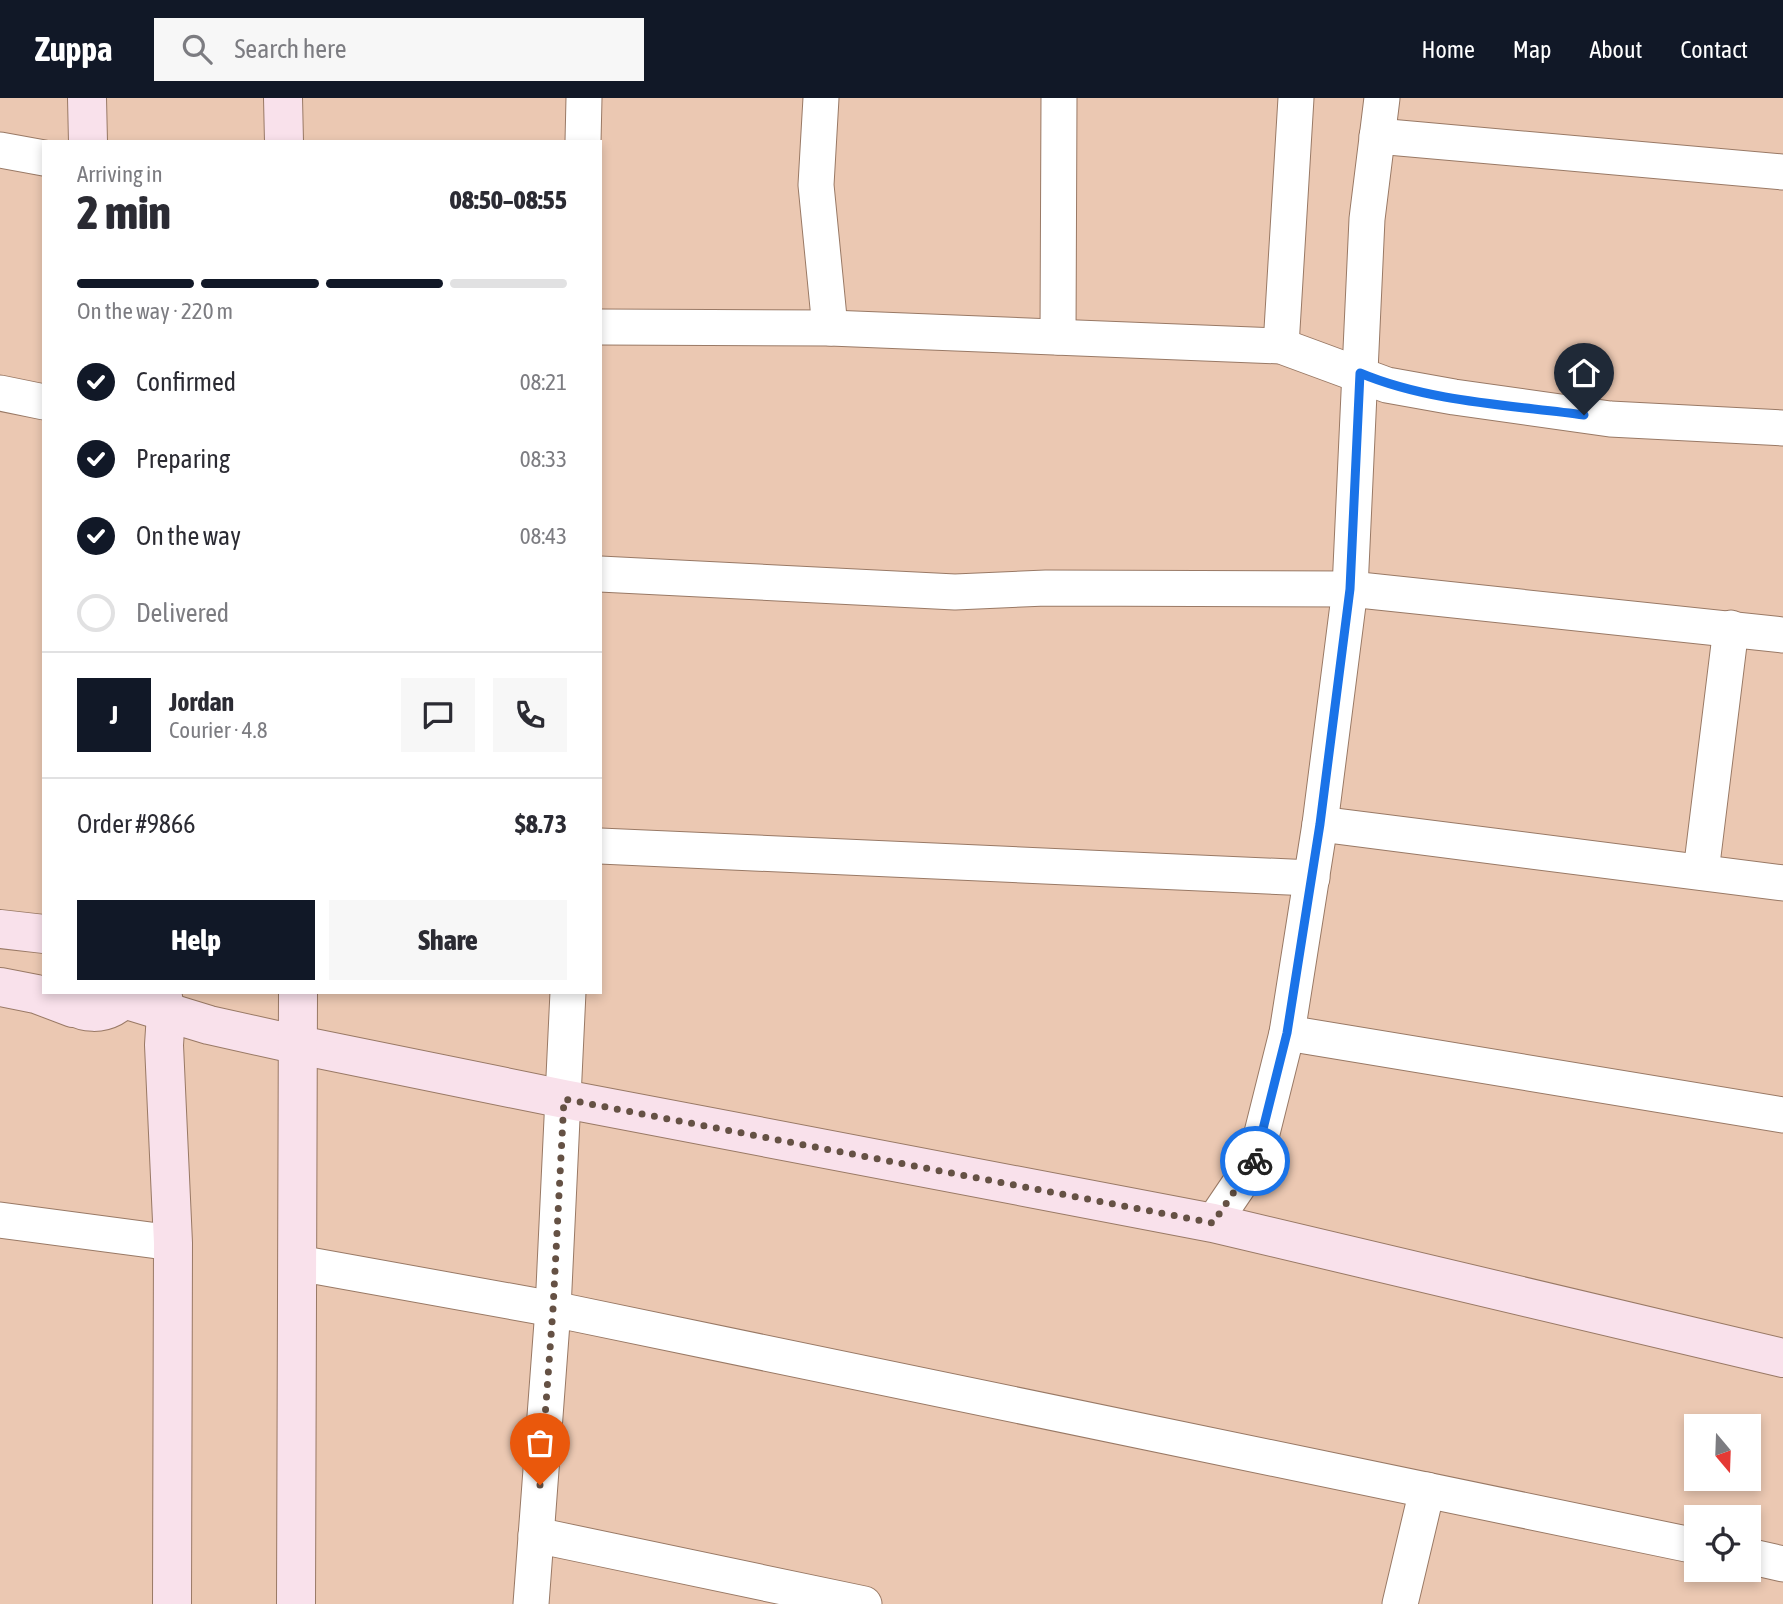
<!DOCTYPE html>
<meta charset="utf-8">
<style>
:root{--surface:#fff;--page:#f7f7f7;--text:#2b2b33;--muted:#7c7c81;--line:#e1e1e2;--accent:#111827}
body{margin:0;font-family:"Asap Condensed",sans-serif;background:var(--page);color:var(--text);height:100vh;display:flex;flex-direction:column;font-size:26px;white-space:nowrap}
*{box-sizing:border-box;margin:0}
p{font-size:23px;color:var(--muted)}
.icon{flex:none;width:38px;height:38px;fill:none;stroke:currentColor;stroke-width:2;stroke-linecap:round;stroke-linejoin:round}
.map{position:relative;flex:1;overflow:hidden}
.sheet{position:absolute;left:42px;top:42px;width:560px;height:854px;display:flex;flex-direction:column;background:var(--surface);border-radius:0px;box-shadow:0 4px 10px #0003}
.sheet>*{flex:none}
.needle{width:46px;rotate:161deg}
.buttons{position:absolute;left:1684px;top:1316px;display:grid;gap:14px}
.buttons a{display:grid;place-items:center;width:77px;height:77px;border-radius:0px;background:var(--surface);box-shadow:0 4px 10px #0003;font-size:35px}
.pin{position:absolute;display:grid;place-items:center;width:60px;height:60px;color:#fff;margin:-72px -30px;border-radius:50% 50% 50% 0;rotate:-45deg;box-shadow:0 0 7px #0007}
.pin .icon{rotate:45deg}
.courier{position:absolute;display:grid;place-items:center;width:70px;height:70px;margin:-35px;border:5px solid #1a73e8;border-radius:50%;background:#fff;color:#222;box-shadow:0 2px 9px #0007}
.head em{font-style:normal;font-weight:800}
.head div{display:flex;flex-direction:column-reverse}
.head{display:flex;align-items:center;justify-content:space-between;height:119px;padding:0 35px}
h1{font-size:46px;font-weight:800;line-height:52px}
.bar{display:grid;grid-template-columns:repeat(4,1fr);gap:10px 7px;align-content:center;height:84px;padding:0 35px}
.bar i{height:9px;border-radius:5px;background:var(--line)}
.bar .on{background:var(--accent)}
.bar p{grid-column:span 4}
.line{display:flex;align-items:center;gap:18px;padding:0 35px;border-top:2px solid var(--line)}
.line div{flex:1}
.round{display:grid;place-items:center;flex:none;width:74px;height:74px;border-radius:0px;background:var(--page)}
ol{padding:0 35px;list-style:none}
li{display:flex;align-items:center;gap:21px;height:77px}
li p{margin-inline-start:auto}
li .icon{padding:7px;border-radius:50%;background:var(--accent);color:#fff;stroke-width:4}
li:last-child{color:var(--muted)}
li i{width:38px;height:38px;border:4px solid var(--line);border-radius:50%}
.button{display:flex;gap:14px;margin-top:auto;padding:14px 35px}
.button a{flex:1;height:80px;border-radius:0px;background:var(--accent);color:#fff;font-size:28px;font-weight:800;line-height:80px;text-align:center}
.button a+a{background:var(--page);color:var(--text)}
header{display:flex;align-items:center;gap:42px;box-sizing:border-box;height:98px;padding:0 35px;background:var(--accent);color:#fff}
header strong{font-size:33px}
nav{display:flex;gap:38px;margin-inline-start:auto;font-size:24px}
.search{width:490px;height:63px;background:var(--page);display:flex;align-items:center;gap:18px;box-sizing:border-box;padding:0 24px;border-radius:0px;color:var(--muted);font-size:26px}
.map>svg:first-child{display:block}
</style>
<header>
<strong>Zuppa</strong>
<div class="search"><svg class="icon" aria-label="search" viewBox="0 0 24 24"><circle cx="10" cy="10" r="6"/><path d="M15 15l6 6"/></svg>Search here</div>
<nav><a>Home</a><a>Map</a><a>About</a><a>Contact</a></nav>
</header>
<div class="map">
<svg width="1783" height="1506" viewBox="0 0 1783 1506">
<rect width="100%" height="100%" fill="#ebc8b2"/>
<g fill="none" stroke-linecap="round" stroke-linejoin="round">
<defs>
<g id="street">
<path d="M 821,0 L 816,87 L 830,230"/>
<path d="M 1377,38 L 1783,74"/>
<path d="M 583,44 L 584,0"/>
<path d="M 0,52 L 44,60"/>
<path d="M 600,229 L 830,230 L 1281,248 L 1387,287 L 1454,299 L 1610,321 L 1783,330"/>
<path d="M 1058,239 L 1059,0"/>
<path d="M 1281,248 L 1296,0"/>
<path d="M 0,295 L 44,304"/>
<path d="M 600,476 L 955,494 L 1046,490 L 1350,491 L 1783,537"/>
<path d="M 1320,726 L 1783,785"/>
<path d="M 600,748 L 1312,780"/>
<path d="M 1701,774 L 1731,530"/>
<path d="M 1287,935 L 1783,1017"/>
<path d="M 0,1122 L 173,1145"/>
<path d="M 1213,1125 L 1255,1063 L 1287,935 L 1320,726 L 1350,491 L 1367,121 L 1382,0"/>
<path d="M 298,1165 L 553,1211 L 1696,1448"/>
<path d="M 536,1437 L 864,1506"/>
<path d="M 1748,1458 L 1783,1466"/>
<path d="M 531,1506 L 553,1211 L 568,894"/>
<path d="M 1400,1506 L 1427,1392"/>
</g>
<g id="secondary">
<path d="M 87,0 L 88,44"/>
<path d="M 283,0 L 284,44"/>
<path d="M 0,831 L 44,836"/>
<path d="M 0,889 L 36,896 L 73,910"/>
<path d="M 57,894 C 75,919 111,922 128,894"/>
<path d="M 162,894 L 166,916 L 164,947 L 173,1145 L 172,1506"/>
<path d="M 124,901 L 209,927 L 299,947 L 564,1001 L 1213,1125 L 1783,1260"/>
<path d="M 296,1506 L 298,894"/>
</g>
</defs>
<use href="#street" stroke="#997965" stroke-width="37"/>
<use href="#secondary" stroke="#997965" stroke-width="40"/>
<use href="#street" stroke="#fff" stroke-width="35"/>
<use href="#secondary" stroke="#f9e1eb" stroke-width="38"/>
</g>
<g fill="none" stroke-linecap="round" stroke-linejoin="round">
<path stroke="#655144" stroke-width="7" stroke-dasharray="0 12.6" d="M 540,1387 L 553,1211 L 564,1001 L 1213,1125 L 1255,1063"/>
<path stroke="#1a73e8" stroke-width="9" d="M 1255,1063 L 1287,935 L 1320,726 L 1350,491 L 1360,275 C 1429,304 1510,307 1584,317"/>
</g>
</svg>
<div class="buttons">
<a><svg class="needle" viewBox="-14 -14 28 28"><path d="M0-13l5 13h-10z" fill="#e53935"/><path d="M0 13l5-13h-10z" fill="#7c7c81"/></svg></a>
<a><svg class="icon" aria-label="locate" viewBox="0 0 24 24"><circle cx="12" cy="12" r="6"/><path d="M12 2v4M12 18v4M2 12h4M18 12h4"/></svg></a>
</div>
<div class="pin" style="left:540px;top:1387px;background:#ea580c"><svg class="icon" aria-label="bag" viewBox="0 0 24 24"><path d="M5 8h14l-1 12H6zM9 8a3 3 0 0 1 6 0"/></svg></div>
<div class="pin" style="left:1584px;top:317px;background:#1f2937"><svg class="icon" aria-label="home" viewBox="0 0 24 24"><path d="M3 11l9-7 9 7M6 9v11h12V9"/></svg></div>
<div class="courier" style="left:1255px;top:1063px"><svg class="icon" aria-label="bike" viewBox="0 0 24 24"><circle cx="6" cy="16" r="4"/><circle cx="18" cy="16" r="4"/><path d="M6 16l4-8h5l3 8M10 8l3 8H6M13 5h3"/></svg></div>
<section class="sheet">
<div class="head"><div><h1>2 min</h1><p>Arriving in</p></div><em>08:50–08:55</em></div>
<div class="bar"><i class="on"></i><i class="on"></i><i class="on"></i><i></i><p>On the way · 220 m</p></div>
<ol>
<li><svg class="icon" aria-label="check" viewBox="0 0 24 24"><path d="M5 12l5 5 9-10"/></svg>Confirmed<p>08:21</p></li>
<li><svg class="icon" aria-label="check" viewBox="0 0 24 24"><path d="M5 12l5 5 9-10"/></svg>Preparing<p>08:33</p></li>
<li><svg class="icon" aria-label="check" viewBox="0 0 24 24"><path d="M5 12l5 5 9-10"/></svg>On the way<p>08:43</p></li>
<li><i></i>Delivered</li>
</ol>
<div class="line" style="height:126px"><b class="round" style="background:var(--accent);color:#fff">J</b><div><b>Jordan</b><p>Courier · 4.8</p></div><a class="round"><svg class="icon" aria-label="chat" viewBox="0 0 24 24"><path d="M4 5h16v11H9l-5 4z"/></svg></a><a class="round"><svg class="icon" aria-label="phone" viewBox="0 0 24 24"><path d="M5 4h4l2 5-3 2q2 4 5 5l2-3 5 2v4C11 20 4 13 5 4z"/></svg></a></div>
<div class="line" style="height:91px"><div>Order #9866</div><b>$8.73</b></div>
<div class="button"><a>Help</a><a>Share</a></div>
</section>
</div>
